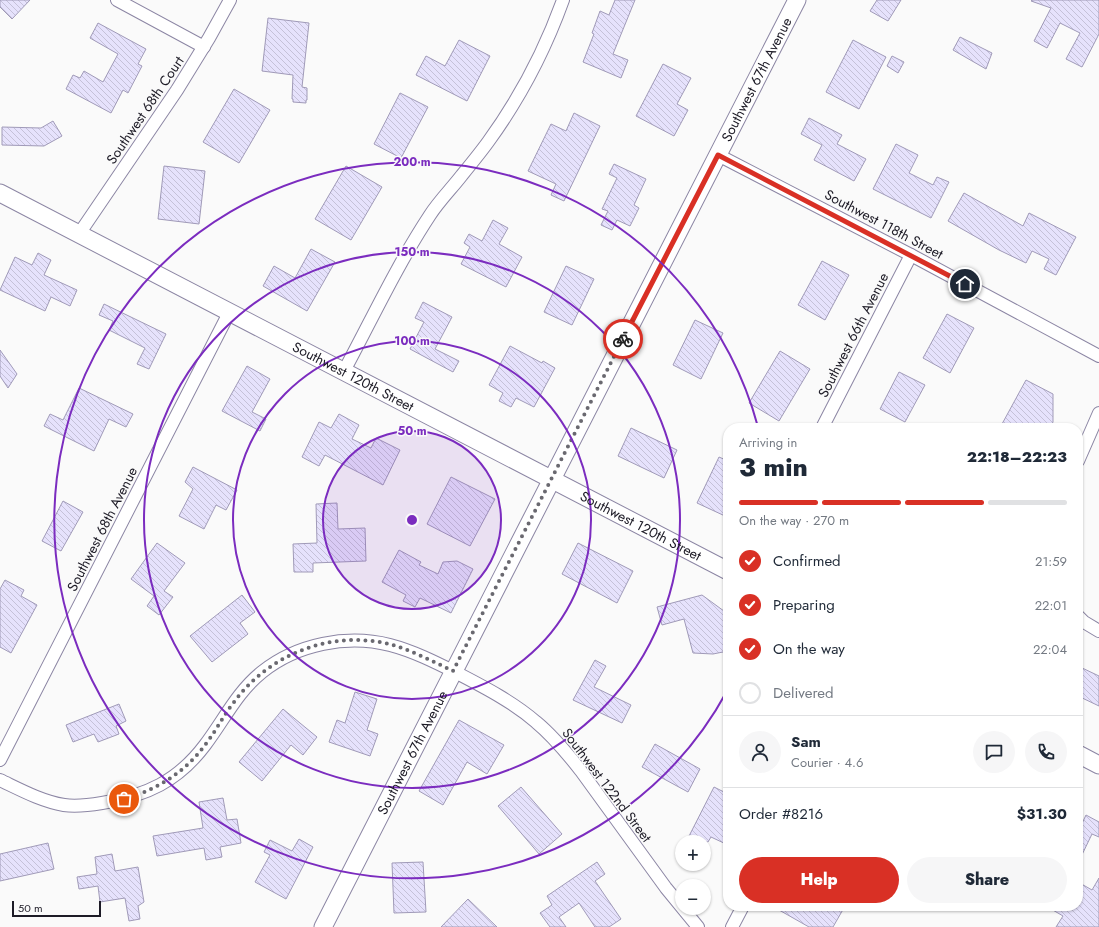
<!DOCTYPE html>
<meta charset="utf-8">
<style>
:root{--surface:#fff;--page:#f6f6f7;--text:#1f2937;--muted:#747a83;--line:#e0e1e3;--accent:#d93025}
body{margin:0;font-family:Jost,sans-serif;background:var(--page);color:var(--text);height:100vh;display:flex;flex-direction:column;font-size:15px;white-space:nowrap}
*{box-sizing:border-box;margin:0}
p{font-size:13px;color:var(--muted)}
.icon{flex:none;width:22px;height:22px;fill:none;stroke:currentColor;stroke-width:2;stroke-linecap:round;stroke-linejoin:round}
.map{position:relative;flex:1;overflow:hidden}
.side{position:absolute;left:723px;top:423px;width:360px;height:488px;display:flex;flex-direction:column;background:var(--surface);border-radius:16px;box-shadow:0 1px 3px #0004}
.side>*{flex:none}
.controls{position:absolute;left:675px;top:835px;display:grid;gap:8px}
.controls a{display:grid;place-items:center;width:36px;height:36px;border-radius:50%;background:var(--surface);box-shadow:0 1px 3px #0004;font-size:20px}
.scale{position:absolute;left:12px;bottom:10px;width:89px;box-sizing:border-box;padding-left:4px;border:2px solid #1d1b26;border-top:0;font-size:11px;line-height:14px;white-space:nowrap;color:#1d1b26;-webkit-text-stroke:3px #fafafa;paint-order:stroke}
.pin{position:absolute;display:grid;place-items:center;width:34px;height:34px;color:#fff;margin:-17px;border:2px solid #fff;border-radius:50%;box-shadow:0 1px 4px #0007}
.courier{position:absolute;display:grid;place-items:center;width:40px;height:40px;margin:-20px;border:3px solid #d93025;border-radius:50%;background:#fff;color:#222;box-shadow:0 1px 5px #0007}
.overview em{font-style:normal;font-weight:800}
.overview div{display:flex;flex-direction:column-reverse}
.overview{display:flex;align-items:center;justify-content:space-between;height:68px;padding:0 16px}
h1{font-size:26px;font-weight:800;line-height:30px}
.bar{display:grid;grid-template-columns:repeat(4,1fr);gap:6px 4px;align-content:center;height:48px;padding:0 16px}
.bar i{height:5px;border-radius:3px;background:var(--line)}
.bar .active{background:var(--accent)}
.bar p{grid-column:span 4}
.line{display:flex;align-items:center;gap:10px;padding:0 16px;border-top:1px solid var(--line)}
.line div{flex:1}
.round{display:grid;place-items:center;flex:none;width:42px;height:42px;border-radius:21px;background:var(--page)}
ol{padding:0 16px;list-style:none}
li{display:flex;align-items:center;gap:12px;height:44px}
li p{margin-inline-start:auto}
li .icon{padding:4px;border-radius:50%;background:var(--accent);color:#fff;stroke-width:4}
li:last-child{color:var(--muted)}
li i{width:22px;height:22px;border:2px solid var(--line);border-radius:50%}
.action{display:flex;gap:8px;margin-top:auto;padding:8px 16px}
.action a{flex:1;height:46px;border-radius:24px;background:var(--accent);color:#fff;font-size:16px;font-weight:800;line-height:46px;text-align:center}
.action a+a{background:var(--page);color:var(--text)}
.map>svg:first-child{display:block}
</style>
<div class="map">
<svg width="1099" height="927" viewBox="0 0 1099 927">
<defs>
<pattern id="building-back-hatch" width="6" height="6" patternUnits="userSpaceOnUse"><rect width="6" height="6" fill="#e6e2fc"/><path d="M-1 5l2 2M0 0l6 6M5-1l2 2" fill="none" stroke="#c5c1d8"/></pattern>
</defs>
<rect width="100%" height="100%" fill="#fafafa"/>
<g fill="url(#building-back-hatch)" stroke="#a09ab8">
<path d="M 0,0 L 30,0 L 12,19 L 0,7 Z"/>
<path d="M 615,0 L 635,0 L 613,54 L 628,60 L 621,78 L 583,62 L 594,34 L 592,33 L 600,11 L 609,15 Z"/>
<path d="M 877,0 L 901,0 L 888,21 L 870,11 Z"/>
<path d="M 1032,0 L 1099,0 L 1099,34 L 1082,67 L 1066,59 L 1080,33 L 1060,23 L 1047,48 L 1034,41 L 1051,8 L 1031,1 Z"/>
<path d="M 268,18 L 309,23 L 302,87 L 307,88 L 307,100 L 306,100 L 306,103 L 293,102 L 293,99 L 292,99 L 293,75 L 262,71 Z"/>
<path d="M 98,23 L 146,49 L 138,64 L 142,66 L 128,93 L 123,90 L 111,113 L 66,89 L 73,75 L 80,78 L 84,71 L 103,82 L 118,54 L 90,38 Z"/>
<path d="M 960,37 L 992,53 L 986,69 L 953,50 Z"/>
<path d="M 459,40 L 490,56 L 467,101 L 416,75 L 426,56 L 445,66 Z"/>
<path d="M 853,40 L 886,57 L 859,109 L 826,92 Z"/>
<path d="M 892,56 L 904,62 L 898,73 L 887,66 Z"/>
<path d="M 663,64 L 691,78 L 677,104 L 688,110 L 674,136 L 636,116 Z"/>
<path d="M 234,89 L 270,110 L 239,163 L 203,142 Z"/>
<path d="M 400,93 L 428,107 L 401,158 L 374,144 Z"/>
<path d="M 574,113 L 600,126 L 564,201 L 551,195 L 556,184 L 528,171 L 551,124 L 566,131 Z"/>
<path d="M 809,118 L 842,135 L 837,144 L 866,159 L 854,181 L 814,160 L 822,145 L 801,134 Z"/>
<path d="M 53,121 L 62,136 L 44,146 L 2,145 L 2,127 L 41,128 Z"/>
<path d="M 896,144 L 918,155 L 909,173 L 933,185 L 937,177 L 949,182 L 931,218 L 873,189 Z"/>
<path d="M 614,164 L 646,179 L 634,205 L 639,208 L 630,226 L 617,220 L 612,230 L 601,225 L 608,211 L 602,209 L 617,178 L 609,174 Z"/>
<path d="M 164,166 L 205,171 L 199,224 L 158,219 Z"/>
<path d="M 346,166 L 382,187 L 351,240 L 315,219 Z"/>
<path d="M 964,193 L 1023,226 L 1029,213 L 1076,237 L 1056,275 L 1044,269 L 1049,259 L 1032,251 L 1026,263 L 999,250 L 948,221 Z"/>
<path d="M 493,220 L 508,228 L 499,244 L 522,257 L 506,287 L 461,264 L 470,247 L 464,243 L 469,234 L 482,241 Z"/>
<path d="M 311,249 L 335,262 L 307,311 L 263,286 L 274,266 L 295,278 Z"/>
<path d="M 38,253 L 51,260 L 44,275 L 77,290 L 70,306 L 51,297 L 45,311 L 0,290 L 15,257 L 32,265 Z"/>
<path d="M 822,261 L 849,275 L 825,320 L 798,305 Z"/>
<path d="M 566,266 L 594,279 L 572,325 L 544,312 Z"/>
<path d="M 423,302 L 452,317 L 435,349 L 459,361 L 453,372 L 410,349 L 424,322 L 415,318 Z"/>
<path d="M 104,304 L 166,334 L 149,369 L 137,364 L 145,348 L 109,330 L 113,321 L 99,315 Z"/>
<path d="M 947,314 L 974,328 L 950,373 L 923,358 Z"/>
<path d="M 695,320 L 723,333 L 701,379 L 673,365 Z"/>
<path d="M 510,346 L 542,363 L 543,361 L 555,368 L 534,407 L 516,398 L 511,407 L 499,401 L 503,393 L 489,385 Z"/>
<path d="M 0,350 L 17,374 L 8,388 L 0,376 Z"/>
<path d="M 780,351 L 810,369 L 779,421 L 749,403 Z"/>
<path d="M 247,366 L 270,379 L 252,412 L 266,419 L 260,431 L 222,411 Z"/>
<path d="M 899,372 L 925,385 L 905,422 L 880,409 Z"/>
<path d="M 1026,380 L 1053,394 L 1053,422 L 1050,428 L 1010,428 L 1002,424 Z"/>
<path d="M 79,388 L 133,414 L 126,427 L 109,419 L 94,451 L 44,426 L 50,414 L 63,420 Z"/>
<path d="M 339,414 L 359,425 L 352,439 L 371,448 L 376,438 L 400,450 L 383,485 L 325,455 L 319,466 L 302,457 L 319,422 L 331,428 Z"/>
<path d="M 631,428 L 677,450 L 664,478 L 618,456 Z"/>
<path d="M 719,457 L 728,461 L 728,509 L 725,516 L 697,503 Z"/>
<path d="M 193,467 L 237,490 L 226,510 L 216,505 L 204,529 L 179,516 L 193,489 L 185,482 Z"/>
<path d="M 451,477 L 495,499 L 470,546 L 427,524 Z"/>
<path d="M 63,501 L 83,512 L 61,551 L 42,541 Z"/>
<path d="M 337,503 L 338,529 L 365,528 L 366,561 L 313,563 L 313,572 L 294,572 L 293,544 L 317,543 L 316,504 Z"/>
<path d="M 157,543 L 185,563 L 164,591 L 173,597 L 159,615 L 147,606 L 154,596 L 131,579 Z"/>
<path d="M 578,543 L 633,571 L 617,603 L 562,574 Z"/>
<path d="M 399,550 L 421,562 L 419,565 L 438,574 L 443,562 L 457,561 L 473,569 L 451,613 L 420,598 L 415,607 L 403,601 L 406,595 L 382,582 Z"/>
<path d="M 5,580 L 24,590 L 21,596 L 37,605 L 11,653 L 0,647 L 0,589 Z"/>
<path d="M 242,595 L 255,612 L 240,623 L 248,634 L 212,662 L 190,636 Z"/>
<path d="M 702,595 L 728,614 L 728,633 L 725,636 L 728,651 L 713,654 L 693,653 L 684,619 L 662,625 L 657,607 Z"/>
<path d="M 595,660 L 606,666 L 594,687 L 631,705 L 622,723 L 573,700 Z"/>
<path d="M 1078,666 L 1099,676 L 1099,706 L 1078,696 Z"/>
<path d="M 355,692 L 377,699 L 367,730 L 378,734 L 370,756 L 329,742 L 337,720 L 345,723 Z"/>
<path d="M 119,704 L 126,721 L 116,726 L 119,734 L 98,742 L 94,734 L 73,742 L 66,725 Z"/>
<path d="M 283,709 L 317,737 L 303,755 L 291,745 L 262,781 L 239,762 Z"/>
<path d="M 459,720 L 504,745 L 487,774 L 467,762 L 443,805 L 419,791 Z"/>
<path d="M 655,744 L 700,769 L 688,792 L 642,767 Z"/>
<path d="M 521,787 L 562,834 L 539,854 L 498,806 Z"/>
<path d="M 714,787 L 728,794 L 728,845 L 711,837 L 708,842 L 686,842 Z"/>
<path d="M 223,798 L 227,820 L 237,819 L 241,843 L 220,847 L 222,857 L 206,860 L 204,848 L 157,856 L 153,836 L 203,828 L 199,802 Z"/>
<path d="M 1086,815 L 1099,822 L 1099,837 L 1092,834 L 1078,863 L 1078,832 Z"/>
<path d="M 299,839 L 313,847 L 286,899 L 255,882 L 270,855 L 264,852 L 270,840 L 292,851 Z"/>
<path d="M 48,843 L 54,869 L 0,881 L 0,854 Z"/>
<path d="M 112,854 L 115,871 L 138,867 L 144,902 L 138,906 L 140,919 L 129,921 L 125,898 L 100,902 L 98,886 L 79,889 L 77,877 L 97,874 L 95,857 Z"/>
<path d="M 423,862 L 426,912 L 394,913 L 392,863 Z"/>
<path d="M 597,862 L 605,874 L 595,881 L 621,919 L 609,927 L 595,927 L 579,903 L 559,917 L 566,927 L 550,927 L 540,913 L 552,905 L 547,896 Z"/>
<path d="M 1099,878 L 1099,927 L 1056,927 L 1063,916 L 1046,906 L 1078,906 L 1078,882 L 1092,890 Z"/>
<path d="M 468,899 L 497,927 L 441,927 Z"/>
<path d="M 772,906 L 845,906 L 833,927 L 809,927 Z"/>
</g>
<g fill="none" stroke-linecap="round" stroke-linejoin="round">
<defs>
<g id="street">
<path d="M 117,0 L 204,47"/>
<path d="M 718,155 L 911,255 L 1099,356"/>
<path d="M 79,234 L 177,90 L 209,38 L 230,0"/>
<path d="M 344,371 C 372,319 397,265 430,215 C 439,201 452,188 462,175 C 471,164 480,153 488,142 C 520,98 545,50 563,0"/>
<path d="M 822,428 L 911,255"/>
<path d="M 1078,461 L 1099,413"/>
<path d="M 1078,616 L 1084,622 L 1099,631"/>
<path d="M 0,760 L 230,311"/>
<path d="M 0,780 C 21,790 41,801 64,805 C 77,807 90,805 102,803 C 146,796 178,781 205,745 C 224,720 237,692 262,672 C 297,644 347,634 390,645 C 413,651 435,662 457,673 C 484,687 513,702 536,722 C 553,736 567,753 581,771 L 666,888 L 698,927"/>
<path d="M 732,927 L 743,906"/>
</g>
<g id="secondary">
<path id="s1" d="M 0,193 L 728,571"/>
<path d="M 1078,754 L 1099,765"/>
<path id="s2" d="M 323,927 L 797,0"/>
</g>
</defs>
<use href="#street" stroke="#8c86a4" stroke-width="14"/>
<use href="#secondary" stroke="#8c86a4" stroke-width="19"/>
<use href="#street" stroke="#fff" stroke-width="12"/>
<use href="#secondary" stroke="#fff" stroke-width="17"/>
</g>
<g fill="none" stroke-linecap="round" stroke-linejoin="round">
<path stroke="#6a6970" stroke-width="4" stroke-dasharray="0 7.2" d="M 124,799 C 157,790 185,772 205,745 C 216,731 223,716 234,702 C 269,654 331,630 389,644 C 411,650 432,661 453,671 L 623,339"/>
<path stroke="#d93025" stroke-width="5" d="M 623,339 L 718,155 L 965,284"/>
</g>
<circle cx="412" cy="520" r="89" fill="#7b2cbf" fill-opacity=".12"/>
<g fill="none" stroke="#7b2cbf" stroke-width="2">
<circle cx="412" cy="520" r="89"/>
<circle cx="412" cy="520" r="179"/>
<circle cx="412" cy="520" r="268"/>
<path d="M727 691A358 358 0 1 1 758 427"/>
</g>
<g text-anchor="middle" dominant-baseline="central" stroke-width="3" stroke-linejoin="round" paint-order="stroke">
<g font-size="14" fill="#1d1b26" stroke="#fafafa">
<text stroke="none"><textPath href="#s2" startOffset="952">Southwest 67th Avenue</textPath></text>
<text transform="translate(145 110) rotate(-56)">Southwest 68th Court</text>
<text transform="translate(884 224) rotate(28)">Southwest 118th Street</text>
<text transform="translate(853 335) rotate(-63)">Southwest 66th Avenue</text>
<text stroke="none"><textPath href="#s1" startOffset="398">Southwest 120th Street</textPath></text>
<text stroke="none"><textPath href="#s1" startOffset="722">Southwest 120th Street</textPath></text>
<text transform="translate(102 529) rotate(-63)">Southwest 68th Avenue</text>
<text stroke="none"><textPath href="#s2" startOffset="196">Southwest 67th Avenue</textPath></text>
<text transform="translate(607 785) rotate(53)">Southwest 122nd Street</text>
</g>
</g>
<circle cx="412" cy="520" r="6" fill="#7b2cbf" stroke="#fafafa" stroke-width="2"/>
<g font-size="12" text-anchor="middle" font-weight="bold" fill="#7b2cbf" stroke="#fafafa" stroke-width="3" stroke-linejoin="round" paint-order="stroke">
<text x="412" y="166">200 m</text>
<text x="412" y="256">150 m</text>
<text x="412" y="345">100 m</text>
<text x="412" y="435">50 m</text>
</g>
</svg>
<div class="controls">
<a>+</a>
<a>−</a>
</div>
<div class="scale">50 m</div>
<div class="pin" style="left:124px;top:799px;background:#ea580c"><svg class="icon" aria-label="bag" viewBox="0 0 24 24"><path d="M5 8h14l-1 12H6zM9 8a3 3 0 0 1 6 0"/></svg></div>
<div class="pin" style="left:965px;top:284px;background:#1f2937"><svg class="icon" aria-label="home" viewBox="0 0 24 24"><path d="M3 11l9-7 9 7M6 9v11h12V9"/></svg></div>
<div class="courier" style="left:623px;top:339px"><svg class="icon" aria-label="bike" viewBox="0 0 24 24"><circle cx="6" cy="16" r="4"/><circle cx="18" cy="16" r="4"/><path d="M6 16l4-8h5l3 8M10 8l3 8H6M13 5h3"/></svg></div>
<section class="side">
<div class="overview"><div><h1>3 min</h1><p>Arriving in</p></div><em>22:18–22:23</em></div>
<div class="bar"><i class="active"></i><i class="active"></i><i class="active"></i><i></i><p>On the way · 270 m</p></div>
<ol>
<li><svg class="icon" aria-label="check" viewBox="0 0 24 24"><path d="M5 12l5 5 9-10"/></svg>Confirmed<p>21:59</p></li>
<li><svg class="icon" aria-label="check" viewBox="0 0 24 24"><path d="M5 12l5 5 9-10"/></svg>Preparing<p>22:01</p></li>
<li><svg class="icon" aria-label="check" viewBox="0 0 24 24"><path d="M5 12l5 5 9-10"/></svg>On the way<p>22:04</p></li>
<li><i></i>Delivered</li>
</ol>
<div class="line" style="height:72px"><a class="round"><svg class="icon" aria-label="person" viewBox="0 0 24 24"><circle cx="12" cy="8" r="4"/><path d="M4 21q1-7 8-7t8 7"/></svg></a><div><b>Sam</b><p>Courier · 4.6</p></div><a class="round"><svg class="icon" aria-label="chat" viewBox="0 0 24 24"><path d="M4 5h16v11H9l-5 4z"/></svg></a><a class="round"><svg class="icon" aria-label="phone" viewBox="0 0 24 24"><path d="M5 4h4l2 5-3 2q2 4 5 5l2-3 5 2v4C11 20 4 13 5 4z"/></svg></a></div>
<div class="line" style="height:52px"><div>Order #8216</div><b>$31.30</b></div>
<div class="action"><a>Help</a><a>Share</a></div>
</section>
</div>
